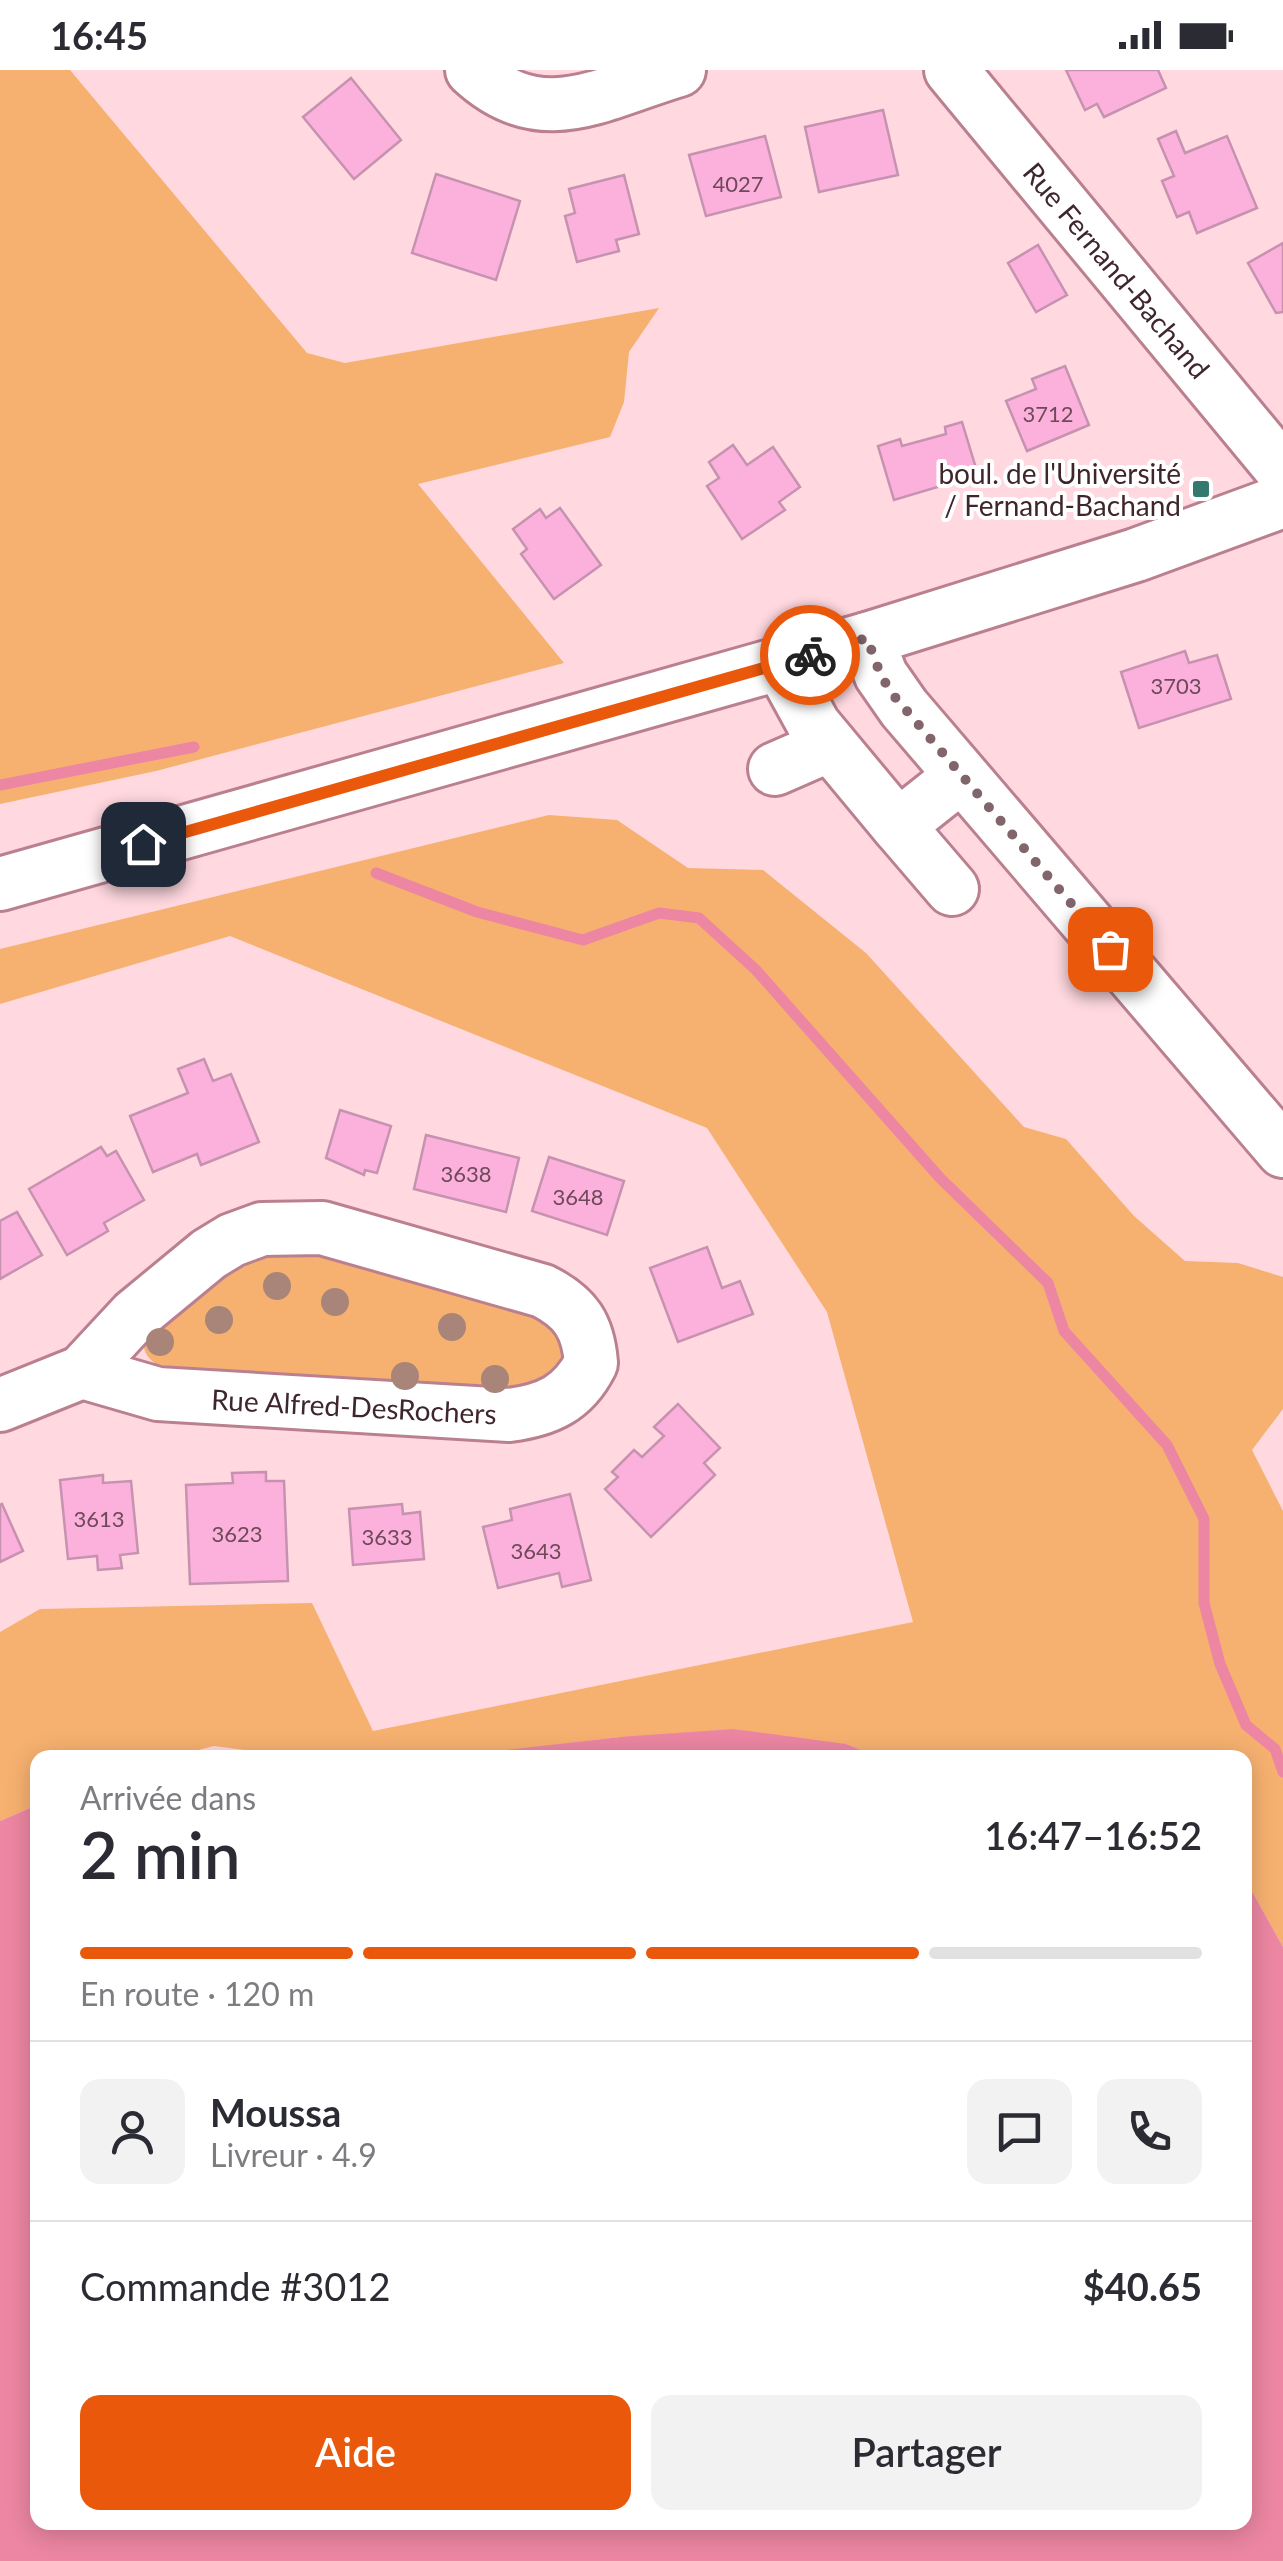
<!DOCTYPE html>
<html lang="fr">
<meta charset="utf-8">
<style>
:root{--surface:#fff;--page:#f2f2f3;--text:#2b2b33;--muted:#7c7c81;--line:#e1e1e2;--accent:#ea580c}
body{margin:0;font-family:Lato,sans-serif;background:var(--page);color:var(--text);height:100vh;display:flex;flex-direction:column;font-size:38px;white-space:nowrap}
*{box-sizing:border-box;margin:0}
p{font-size:32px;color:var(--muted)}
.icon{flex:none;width:55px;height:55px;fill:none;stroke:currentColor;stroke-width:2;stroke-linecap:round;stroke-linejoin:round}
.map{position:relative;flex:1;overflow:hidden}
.side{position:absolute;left:30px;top:1680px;width:1222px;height:780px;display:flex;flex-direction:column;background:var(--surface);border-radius:20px;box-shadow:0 5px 25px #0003}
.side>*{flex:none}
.pin{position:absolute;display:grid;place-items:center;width:85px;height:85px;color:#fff;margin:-42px;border-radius:20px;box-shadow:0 5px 15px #0006}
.courier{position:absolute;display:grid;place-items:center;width:100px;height:100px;margin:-50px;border:8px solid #ea580c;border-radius:50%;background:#fff;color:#222;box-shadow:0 2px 12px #0007}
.head em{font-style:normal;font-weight:600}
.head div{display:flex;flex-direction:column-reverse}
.head{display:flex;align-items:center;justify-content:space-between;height:170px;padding:0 50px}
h1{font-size:65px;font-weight:600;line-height:75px}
.bar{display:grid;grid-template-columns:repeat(4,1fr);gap:15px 10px;align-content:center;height:120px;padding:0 50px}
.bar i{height:12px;border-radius:8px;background:var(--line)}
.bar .selected{background:var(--accent)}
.bar p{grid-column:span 4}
.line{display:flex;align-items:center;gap:25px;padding:0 50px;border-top:2px solid var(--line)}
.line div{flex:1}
.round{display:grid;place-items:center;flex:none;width:105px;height:105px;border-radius:20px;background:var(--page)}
.button{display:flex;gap:20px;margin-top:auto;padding:20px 50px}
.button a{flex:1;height:115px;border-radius:20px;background:var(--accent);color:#fff;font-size:40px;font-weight:600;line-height:115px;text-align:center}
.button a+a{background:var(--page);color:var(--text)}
.status{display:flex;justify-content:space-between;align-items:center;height:70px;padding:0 50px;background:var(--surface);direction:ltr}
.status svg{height:28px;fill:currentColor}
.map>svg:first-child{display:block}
</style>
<div class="status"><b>16:45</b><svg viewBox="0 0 49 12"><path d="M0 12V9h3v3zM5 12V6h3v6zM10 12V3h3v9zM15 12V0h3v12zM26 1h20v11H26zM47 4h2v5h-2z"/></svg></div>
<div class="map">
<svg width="1283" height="2491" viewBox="0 0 1283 2491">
<rect width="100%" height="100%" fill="#ffd8e0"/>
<g fill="#f6b170">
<path d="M 0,0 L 70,0 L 307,283 L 345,293 L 659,238 L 629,282 L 624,332 L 610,367 L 418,414 L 564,593 L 156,701 L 0,734 Z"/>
<path d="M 549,745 L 617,750 L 688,798 L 763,800 L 866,883 L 1024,1057 L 1066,1069 L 1134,1146 L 1185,1191 L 1238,1193 L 1283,1207 L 1283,1339 L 1252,1380 L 1283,1441 L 1283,1877 L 1253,1823 L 1245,1818 L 1245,1688 L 880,1687 L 846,1674 L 620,1667 L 445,1688 L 306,1688 L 214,1676 L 171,1687 L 38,1688 L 37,1735 L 0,1751 L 0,1562 L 40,1539 L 312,1533 L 373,1661 L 913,1552 L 827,1242 L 707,1058 L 230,866 L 0,934 L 0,879 Z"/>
<path d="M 280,1168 L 514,1228 L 563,1259 L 564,1290 C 546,1312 529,1318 502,1323 L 247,1307 L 156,1294 C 139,1283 143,1268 145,1249 Z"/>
</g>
<g fill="#ec86a2">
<path d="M 733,1659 L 846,1674 L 880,1687 L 445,1687 L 620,1667 Z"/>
<path d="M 37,1735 L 38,2452 L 1245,2452 L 1245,1818 L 1253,1823 L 1283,1877 L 1283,2491 L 0,2491 L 0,1751 Z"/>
</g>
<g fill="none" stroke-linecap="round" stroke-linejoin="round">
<g stroke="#ec86a2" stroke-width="11">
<path d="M 0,715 L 194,677"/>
<path d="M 376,803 L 477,842 L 583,870 L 659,843 L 699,848 L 756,900 L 940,1108 L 1048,1213 L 1064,1261 L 1167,1375 L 1204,1449 L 1204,1533 L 1220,1594 L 1246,1655 L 1275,1679 L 1283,1702"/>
</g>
</g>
<g fill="#fcb1dd" stroke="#c692b0" stroke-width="2.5">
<path d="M 1066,0 L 1158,0 L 1166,18 L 1104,47 L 1097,34 L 1085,40 Z"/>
<path d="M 351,8 L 401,70 L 354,109 L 303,47 Z"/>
<path d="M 883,40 L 898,105 L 819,122 L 805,57 Z"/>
<path d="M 1176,61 L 1185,83 L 1227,66 L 1257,138 L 1197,163 L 1189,142 L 1177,147 L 1162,111 L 1174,106 L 1158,69 Z"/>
<path d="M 765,66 L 781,127 L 706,146 L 689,85 Z"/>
<path d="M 436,104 L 520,131 L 496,210 L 412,183 Z"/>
<path d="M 624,105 L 639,164 L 616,170 L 619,181 L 577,192 L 565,146 L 575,143 L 569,119 Z"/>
<path d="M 1283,173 L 1283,242 L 1276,243 L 1248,193 Z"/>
<path d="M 1038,175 L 1067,225 L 1036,242 L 1008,193 Z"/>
<path d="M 1065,296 L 1089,355 L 1027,381 L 1006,331 L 1036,319 L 1032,309 Z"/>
<path d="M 962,352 L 978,405 L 894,430 L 878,376 L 900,369 L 902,376 L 946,364 L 945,357 Z"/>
<path d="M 733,375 L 747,395 L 773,377 L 800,417 L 779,432 L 785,440 L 742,469 L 707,416 L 719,408 L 709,392 Z"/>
<path d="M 560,438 L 601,495 L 554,529 L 521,484 L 527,479 L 513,459 L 540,439 L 546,448 Z"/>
<path d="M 1185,581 L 1189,593 L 1217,585 L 1231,629 L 1139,658 L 1121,602 Z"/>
<path d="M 204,989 L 213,1011 L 231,1004 L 259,1072 L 201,1095 L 197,1084 L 153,1102 L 130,1046 L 188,1023 L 178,999 Z"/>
<path d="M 340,1040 L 391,1056 L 377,1103 L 365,1100 L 364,1105 L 326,1088 Z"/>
<path d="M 426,1065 L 519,1088 L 506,1142 L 414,1119 Z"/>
<path d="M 101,1077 L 107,1086 L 116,1081 L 144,1130 L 104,1153 L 108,1161 L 67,1185 L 29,1119 Z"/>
<path d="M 549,1087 L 624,1111 L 607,1165 L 532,1141 Z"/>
<path d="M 17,1142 L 42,1185 L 0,1209 L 0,1151 Z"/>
<path d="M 707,1177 L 722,1218 L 740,1211 L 753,1244 L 678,1272 L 650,1198 Z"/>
<path d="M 678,1334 L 720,1378 L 704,1393 L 715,1405 L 651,1467 L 605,1419 L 618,1407 L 612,1402 L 634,1380 L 642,1387 L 664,1366 L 654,1357 Z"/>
<path d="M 266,1402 L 266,1411 L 284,1411 L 288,1511 L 190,1514 L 186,1415 L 233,1413 L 232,1403 Z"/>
<path d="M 103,1405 L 103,1413 L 131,1411 L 138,1483 L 120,1485 L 122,1498 L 98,1500 L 97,1486 L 68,1489 L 60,1410 Z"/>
<path d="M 570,1424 L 591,1510 L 562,1517 L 559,1503 L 498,1518 L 483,1457 L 512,1450 L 510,1439 Z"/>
<path d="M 2,1434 L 23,1481 L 0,1492 L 0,1435 Z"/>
<path d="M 402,1434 L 403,1444 L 420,1442 L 424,1489 L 353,1495 L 349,1439 Z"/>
</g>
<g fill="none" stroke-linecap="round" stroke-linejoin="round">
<defs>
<g id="minor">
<path d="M 472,0 C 541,64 601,23 679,0"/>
<path d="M 951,0 L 1283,401"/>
<path d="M 867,569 L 881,605 L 904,638 L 1283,1081"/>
<path d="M 780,593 L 814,655 L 898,756 L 961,706"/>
<path d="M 775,699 L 830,675"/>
<path d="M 898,756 L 952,819"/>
<path d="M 0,814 L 867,569 L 1136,485 L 1283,431"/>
<path d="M 0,1335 L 82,1302 L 135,1245 L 209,1184 L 232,1170 L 262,1159 L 322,1158 L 543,1221 C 576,1238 588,1256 591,1293 C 573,1329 547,1340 509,1345 L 158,1324 L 82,1302"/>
</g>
</defs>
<use href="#minor" stroke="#bb808f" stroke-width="58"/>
<use href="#minor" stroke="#fff" stroke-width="52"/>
</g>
<g fill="#a88578">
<circle cx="277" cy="1216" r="14"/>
<circle cx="335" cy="1232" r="14"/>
<circle cx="219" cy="1250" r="14"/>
<circle cx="452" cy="1257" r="14"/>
<circle cx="160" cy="1272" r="14"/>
<circle cx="405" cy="1306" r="14"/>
<circle cx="495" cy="1309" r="14"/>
</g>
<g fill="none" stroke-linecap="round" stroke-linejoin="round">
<path stroke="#82646b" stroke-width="10" stroke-dasharray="0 18" d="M 810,585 L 867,568 L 881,606 L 894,626 L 1110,879"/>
<path stroke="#ea580c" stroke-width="12" d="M 143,774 L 810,585"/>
</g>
<rect fill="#337970" stroke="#fff" stroke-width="4" x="1191" y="409" width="20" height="20" rx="5"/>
<g text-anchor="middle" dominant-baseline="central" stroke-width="8" stroke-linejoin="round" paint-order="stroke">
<g font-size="22" fill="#6e4958">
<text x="738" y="113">4027</text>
<text x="1048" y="343">3712</text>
<text x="1176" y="615">3703</text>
<text x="466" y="1103">3638</text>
<text x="578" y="1126">3648</text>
<text x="99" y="1448">3613</text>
<text x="237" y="1463">3623</text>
<text x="387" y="1466">3633</text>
<text x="536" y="1480">3643</text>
</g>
<g font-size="28" fill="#3e262c" stroke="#fff">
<text transform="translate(1117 200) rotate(50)">Rue Fernand-Bachand</text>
<text transform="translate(354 1336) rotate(3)">Rue Alfred-DesRochers</text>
</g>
<g font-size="28" fill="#3e262c" stroke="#fff" text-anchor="end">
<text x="1181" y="403">boul. de l'Université<tspan x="1181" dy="32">/ Fernand-Bachand</tspan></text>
</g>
</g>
</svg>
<div class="pin" style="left:1110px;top:879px;background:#ea580c"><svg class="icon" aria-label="bag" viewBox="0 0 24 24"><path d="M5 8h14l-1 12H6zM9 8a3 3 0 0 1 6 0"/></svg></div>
<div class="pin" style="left:143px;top:774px;background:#1f2937"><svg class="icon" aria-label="home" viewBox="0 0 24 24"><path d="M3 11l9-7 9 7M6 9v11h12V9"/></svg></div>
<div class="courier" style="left:810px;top:585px"><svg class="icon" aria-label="bike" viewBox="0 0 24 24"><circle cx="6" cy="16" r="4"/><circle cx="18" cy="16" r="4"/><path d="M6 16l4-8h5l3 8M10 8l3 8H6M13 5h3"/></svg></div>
<section class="side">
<div class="head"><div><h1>2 min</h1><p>Arrivée dans</p></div><em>16:47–16:52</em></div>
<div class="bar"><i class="selected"></i><i class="selected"></i><i class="selected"></i><i></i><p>En route · 120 m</p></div>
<div class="line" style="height:180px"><a class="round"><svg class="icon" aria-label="person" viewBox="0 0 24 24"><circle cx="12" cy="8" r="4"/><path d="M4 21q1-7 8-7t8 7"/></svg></a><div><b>Moussa</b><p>Livreur · 4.9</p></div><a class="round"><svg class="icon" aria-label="chat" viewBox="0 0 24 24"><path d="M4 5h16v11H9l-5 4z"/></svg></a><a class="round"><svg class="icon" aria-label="phone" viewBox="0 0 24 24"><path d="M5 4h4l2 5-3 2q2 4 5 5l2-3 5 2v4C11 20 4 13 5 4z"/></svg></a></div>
<div class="line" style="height:130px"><div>Commande #3012</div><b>$40.65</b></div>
<div class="button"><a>Aide</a><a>Partager</a></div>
</section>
</div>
